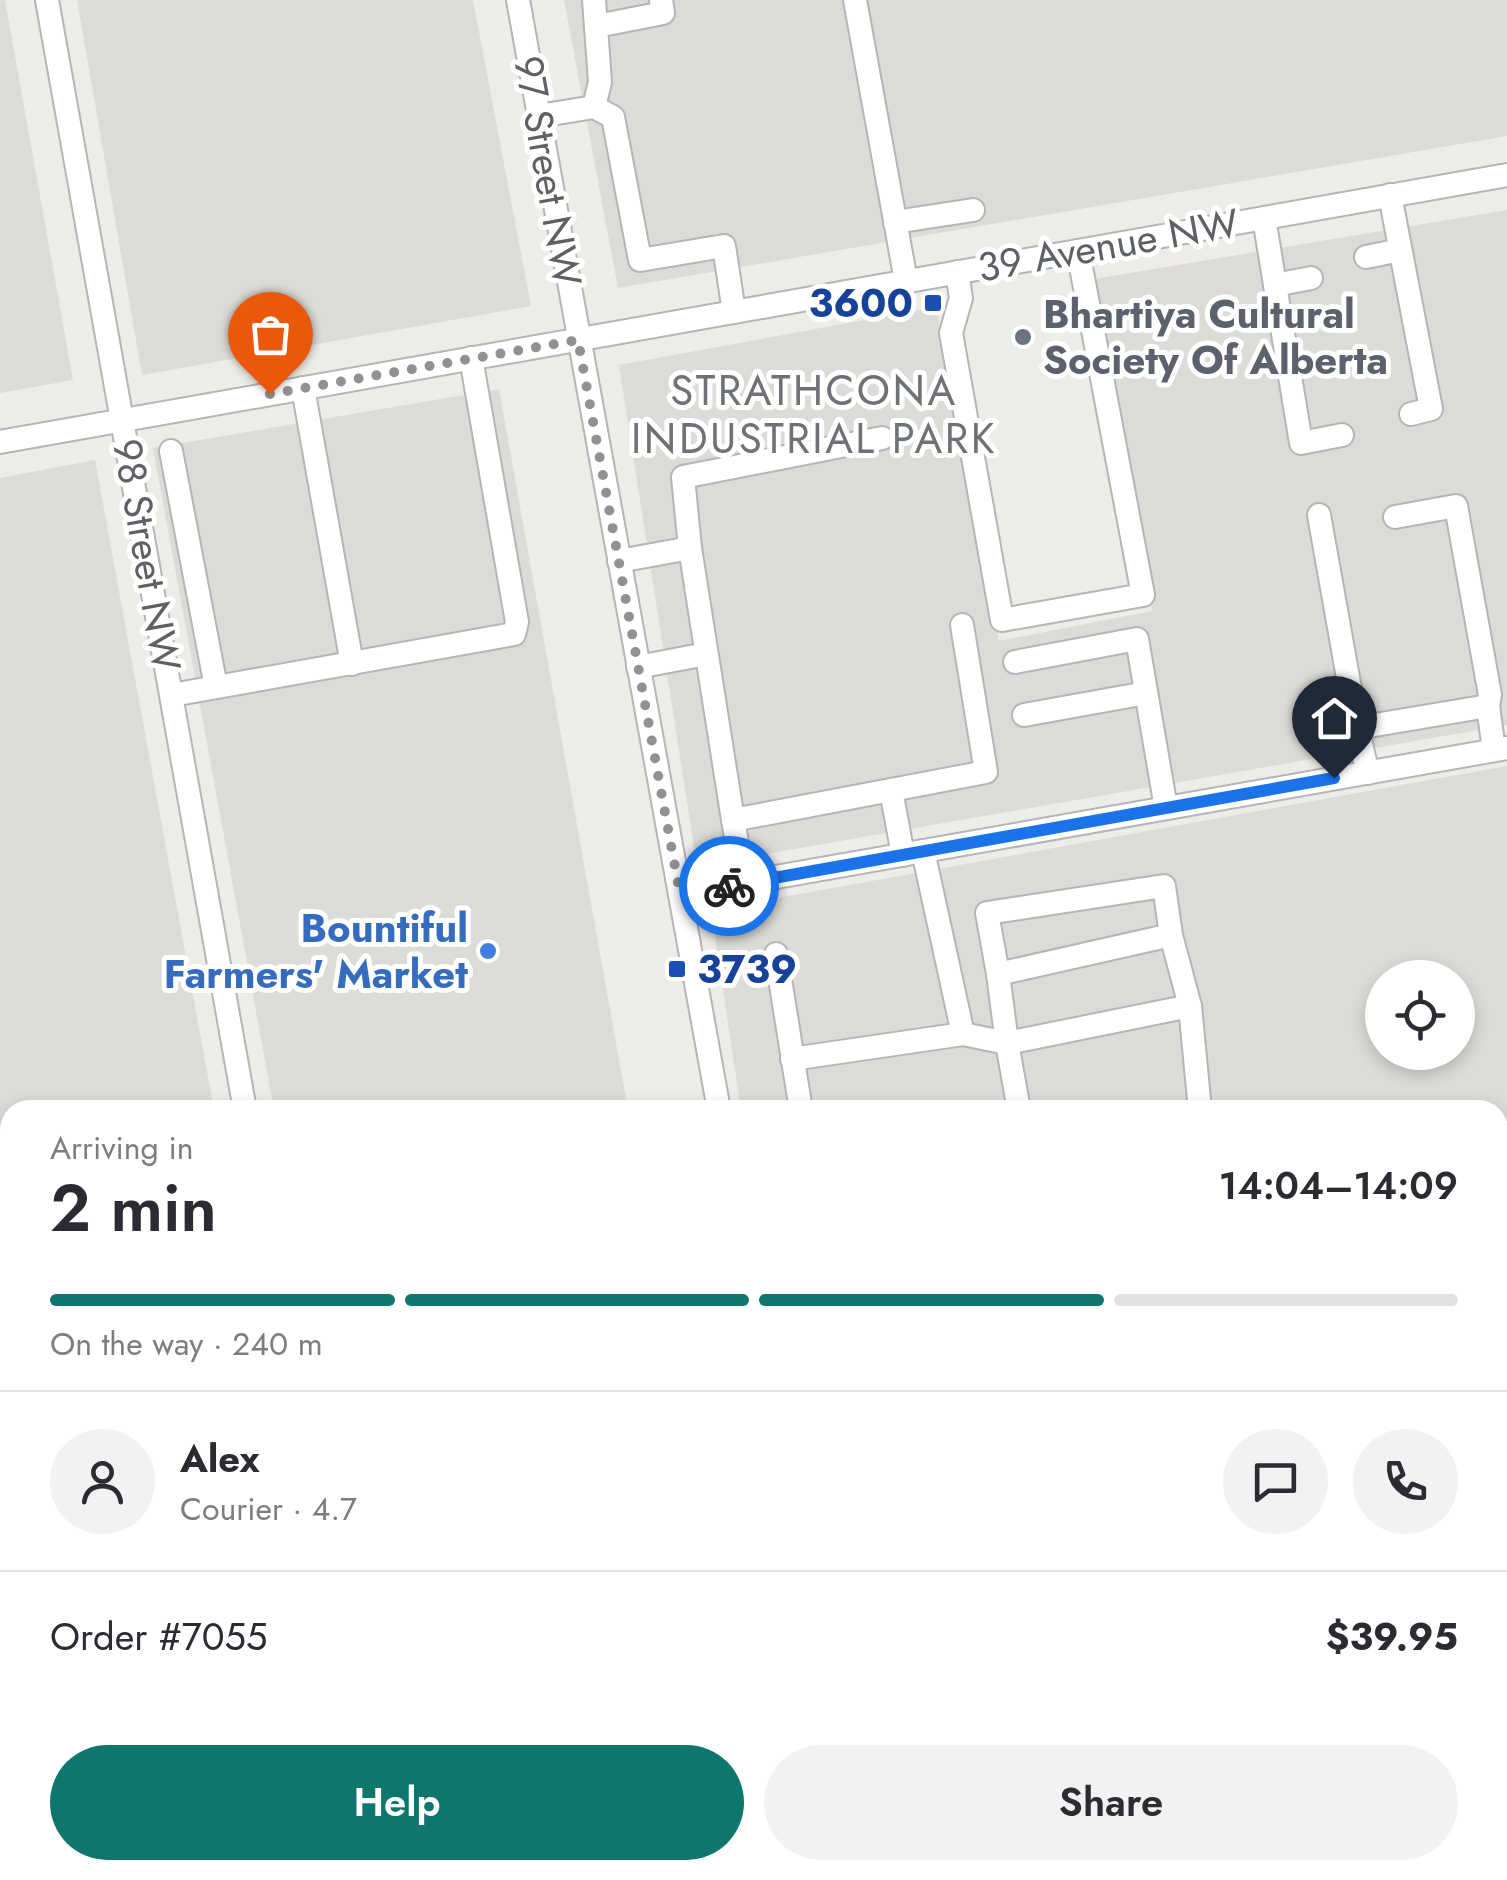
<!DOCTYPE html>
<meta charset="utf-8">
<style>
:root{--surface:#fff;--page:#f2f2f3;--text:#2b2b33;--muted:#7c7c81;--line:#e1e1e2;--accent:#0f766e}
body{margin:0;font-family:Jost,sans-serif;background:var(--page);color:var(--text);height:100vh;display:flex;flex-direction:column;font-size:38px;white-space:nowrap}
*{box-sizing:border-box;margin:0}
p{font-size:32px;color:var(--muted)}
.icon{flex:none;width:55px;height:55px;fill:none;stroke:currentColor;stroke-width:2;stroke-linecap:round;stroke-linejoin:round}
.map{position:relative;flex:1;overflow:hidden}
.details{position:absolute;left:0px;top:1100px;width:1508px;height:780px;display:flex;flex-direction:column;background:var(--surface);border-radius:30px 30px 0 0;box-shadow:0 5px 15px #0003}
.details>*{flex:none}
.controls{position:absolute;left:1365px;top:960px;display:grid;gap:20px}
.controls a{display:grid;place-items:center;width:110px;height:110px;border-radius:50%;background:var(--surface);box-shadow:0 5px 15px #0003;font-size:50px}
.pin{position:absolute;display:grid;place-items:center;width:85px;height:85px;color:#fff;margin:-102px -42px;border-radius:50% 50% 50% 0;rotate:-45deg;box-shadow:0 0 10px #0007}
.pin .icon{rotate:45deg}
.courier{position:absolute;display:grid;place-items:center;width:100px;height:100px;margin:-50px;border:8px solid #1a73e8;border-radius:50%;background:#fff;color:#222;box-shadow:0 2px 12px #0007}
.overview em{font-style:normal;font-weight:600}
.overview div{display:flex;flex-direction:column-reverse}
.overview{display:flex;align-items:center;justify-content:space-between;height:170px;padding:0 50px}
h1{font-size:65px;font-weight:600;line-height:75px}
.bar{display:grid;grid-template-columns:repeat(4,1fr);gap:15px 10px;align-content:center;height:120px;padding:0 50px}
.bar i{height:12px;border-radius:8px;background:var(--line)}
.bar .current{background:var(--accent)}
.bar p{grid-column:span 4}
.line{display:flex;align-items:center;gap:25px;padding:0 50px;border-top:2px solid var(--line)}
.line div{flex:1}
.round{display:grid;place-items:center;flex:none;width:105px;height:105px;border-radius:52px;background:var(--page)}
.action{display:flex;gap:20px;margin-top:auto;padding:20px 50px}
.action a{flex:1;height:115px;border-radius:60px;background:var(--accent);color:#fff;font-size:40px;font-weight:600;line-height:115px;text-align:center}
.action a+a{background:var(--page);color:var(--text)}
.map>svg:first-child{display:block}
</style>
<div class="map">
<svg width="1507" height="1880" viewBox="0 0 1507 1880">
<rect width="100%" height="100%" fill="#eeece6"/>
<g fill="#faf3de">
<path d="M 10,1568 L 10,1870 L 82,1870 L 84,1880 L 0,1880 L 0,1569 Z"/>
<path d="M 139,1870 L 357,1870 L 360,1880 L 86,1880 Z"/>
<path d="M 1178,1870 L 1419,1870 L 1420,1880 L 1128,1880 Z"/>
</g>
<g fill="#dddbd8" fill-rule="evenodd">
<path d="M 0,0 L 5,0 L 73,380 L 0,393 Z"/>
<path d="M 77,0 L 473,0 L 531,306 L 142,375 Z"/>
<path d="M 564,0 L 1507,0 L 1507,136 L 618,288 Z"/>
<path d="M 1507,210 L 1507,725 L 697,866 L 619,365 L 936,307 L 999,641 L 1152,611 L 1094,279 Z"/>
<path d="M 499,389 L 628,1110 L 274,1110 L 153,448 Z"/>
<path d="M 95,460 L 214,1110 L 10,1110 L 10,1568 L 0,1569 L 0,478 Z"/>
<path d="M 1507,766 L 1507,1747 L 1498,1748 L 1498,1110 L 741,1110 L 711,910 ZM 1382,978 L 1458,978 L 1458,1052 L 1382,1052 Z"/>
</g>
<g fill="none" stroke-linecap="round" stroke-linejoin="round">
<defs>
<g id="minor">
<path d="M 47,0 L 245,1110"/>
<path d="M 518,0 L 719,1110"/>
<path d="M 855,0 L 906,281"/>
<path d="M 597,26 L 663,13 L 661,0"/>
<path d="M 594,107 L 600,82 L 594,0"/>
<path d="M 539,116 L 594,107 L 613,117 L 640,260 L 724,246 L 734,312"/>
<path d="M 1390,195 L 1431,409 L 1411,414"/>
<path d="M 1264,218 L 1301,443 L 1342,435"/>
<path d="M 895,222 L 973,210"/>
<path d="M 1366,257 L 1400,250"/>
<path d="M 957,272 L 961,298 L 951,333 L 1002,620 L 1143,595 L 1078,251"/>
<path d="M 1275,285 L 1311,278"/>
<path d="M 303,388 L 352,664"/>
<path d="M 0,442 L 1507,175"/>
<path d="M 171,451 L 216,687"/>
<path d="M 1319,515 L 1357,728"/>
<path d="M 1395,517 L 1456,506 L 1490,695 L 1488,706"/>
<path d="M 690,548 L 733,820 L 986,772 L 962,625"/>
<path d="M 619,561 L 690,548 L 683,477 L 882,438"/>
<path d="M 1015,662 L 1137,639 L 1166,808"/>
<path d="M 638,667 L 706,654"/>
<path d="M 172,695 L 514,634 L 517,622 L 471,358"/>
<path d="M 1024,715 L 1146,693"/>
<path d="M 1368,773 L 1357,728 L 1488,706 L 1494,750"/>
<path d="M 891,790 L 903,855"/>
<path d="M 733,820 L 744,883"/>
<path d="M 923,851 L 963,1034"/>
<path d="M 680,894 L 1507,748"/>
<path d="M 1171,935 L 998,974 L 987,913 L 1164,886 L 1171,935 L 1190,1006 L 1200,1110"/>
<path d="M 776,954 L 801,1110"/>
<path d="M 998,974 L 1007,1043 L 1190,1006"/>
<path d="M 792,1059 L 963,1034 L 1007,1043 L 1019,1110"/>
<path d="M 1498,1767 L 1507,1765"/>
<path d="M 277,1870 L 279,1880"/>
<path d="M 317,1870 L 319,1880"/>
<path d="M 379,1870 L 381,1880"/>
<path d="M 588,1870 L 590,1880"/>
<path d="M 823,1870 L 825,1880"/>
<path d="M 232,1880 L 231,1875 L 257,1870"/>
<path d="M 866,1880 L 921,1870"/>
</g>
</defs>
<use href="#minor" stroke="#b3b5b9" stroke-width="26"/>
<use href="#minor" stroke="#fff" stroke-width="22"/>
</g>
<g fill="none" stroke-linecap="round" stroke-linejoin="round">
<path stroke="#909192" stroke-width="10" stroke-dasharray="0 18" d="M 270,394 L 578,340 L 680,894 L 729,886"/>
<path stroke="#1a73e8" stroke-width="12" d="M 729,886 L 1334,778"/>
</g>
<g fill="#1a4fb4" stroke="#fff" stroke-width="4">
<rect x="923" y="293" width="20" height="20" rx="5"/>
<rect x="667" y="959" width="20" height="20" rx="5"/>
</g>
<circle fill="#6b7280" stroke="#fff" stroke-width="4" cx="1023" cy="337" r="10"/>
<circle fill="#3f7fe0" stroke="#fff" stroke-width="4" cx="488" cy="951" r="10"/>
<g text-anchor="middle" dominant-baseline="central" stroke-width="10" stroke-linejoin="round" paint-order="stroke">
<g font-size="40" fill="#5d6064" stroke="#fff">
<text transform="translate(548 171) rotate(80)">97 Street NW</text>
<text transform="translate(1108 245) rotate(-10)">39 Avenue NW</text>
<text transform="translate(147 555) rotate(80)">98 Street NW</text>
</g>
<g font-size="40" font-weight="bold" fill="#164399" stroke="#fff" text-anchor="end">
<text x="913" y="303">3600</text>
<text x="697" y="969" text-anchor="start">3739</text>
</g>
<g font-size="40" font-weight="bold" fill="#5b616d" stroke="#fff" text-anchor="start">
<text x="1043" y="314">Bhartiya Cultural<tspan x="1043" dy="46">Society Of Alberta</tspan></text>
</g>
<g font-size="40" font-weight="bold" fill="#366cbe" stroke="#fff" text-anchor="end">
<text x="468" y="928">Bountiful<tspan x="468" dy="46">Farmers' Market</tspan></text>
</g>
<g font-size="42" letter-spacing="2.5" fill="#6e7276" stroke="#fff">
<text x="814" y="390">STRATHCONA<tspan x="814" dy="48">INDUSTRIAL PARK</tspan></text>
</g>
</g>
</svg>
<div class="controls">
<a><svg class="icon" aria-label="locate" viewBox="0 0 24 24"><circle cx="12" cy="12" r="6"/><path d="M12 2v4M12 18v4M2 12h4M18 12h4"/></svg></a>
</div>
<div class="pin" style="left:270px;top:394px;background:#ea580c"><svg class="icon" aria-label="bag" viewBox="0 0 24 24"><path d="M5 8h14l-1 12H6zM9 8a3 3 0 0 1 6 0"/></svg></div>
<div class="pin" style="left:1334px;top:778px;background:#1f2937"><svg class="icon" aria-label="home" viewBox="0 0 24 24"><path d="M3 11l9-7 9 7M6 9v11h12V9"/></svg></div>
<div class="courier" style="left:729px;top:886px"><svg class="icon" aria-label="bike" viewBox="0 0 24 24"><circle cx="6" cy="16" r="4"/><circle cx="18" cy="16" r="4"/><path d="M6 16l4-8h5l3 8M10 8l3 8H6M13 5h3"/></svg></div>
<section class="details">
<div class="overview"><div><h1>2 min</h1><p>Arriving in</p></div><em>14:04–14:09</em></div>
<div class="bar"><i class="current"></i><i class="current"></i><i class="current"></i><i></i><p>On the way · 240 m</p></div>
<div class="line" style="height:180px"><a class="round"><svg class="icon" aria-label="person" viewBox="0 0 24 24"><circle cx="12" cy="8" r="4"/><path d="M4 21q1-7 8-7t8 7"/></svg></a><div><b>Alex</b><p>Courier · 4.7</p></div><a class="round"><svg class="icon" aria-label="chat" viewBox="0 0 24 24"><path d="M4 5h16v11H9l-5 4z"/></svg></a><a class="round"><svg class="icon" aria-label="phone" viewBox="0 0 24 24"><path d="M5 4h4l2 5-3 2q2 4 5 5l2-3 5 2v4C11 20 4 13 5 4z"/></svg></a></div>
<div class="line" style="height:130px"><div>Order #7055</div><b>$39.95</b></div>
<div class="action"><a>Help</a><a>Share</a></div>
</section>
</div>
